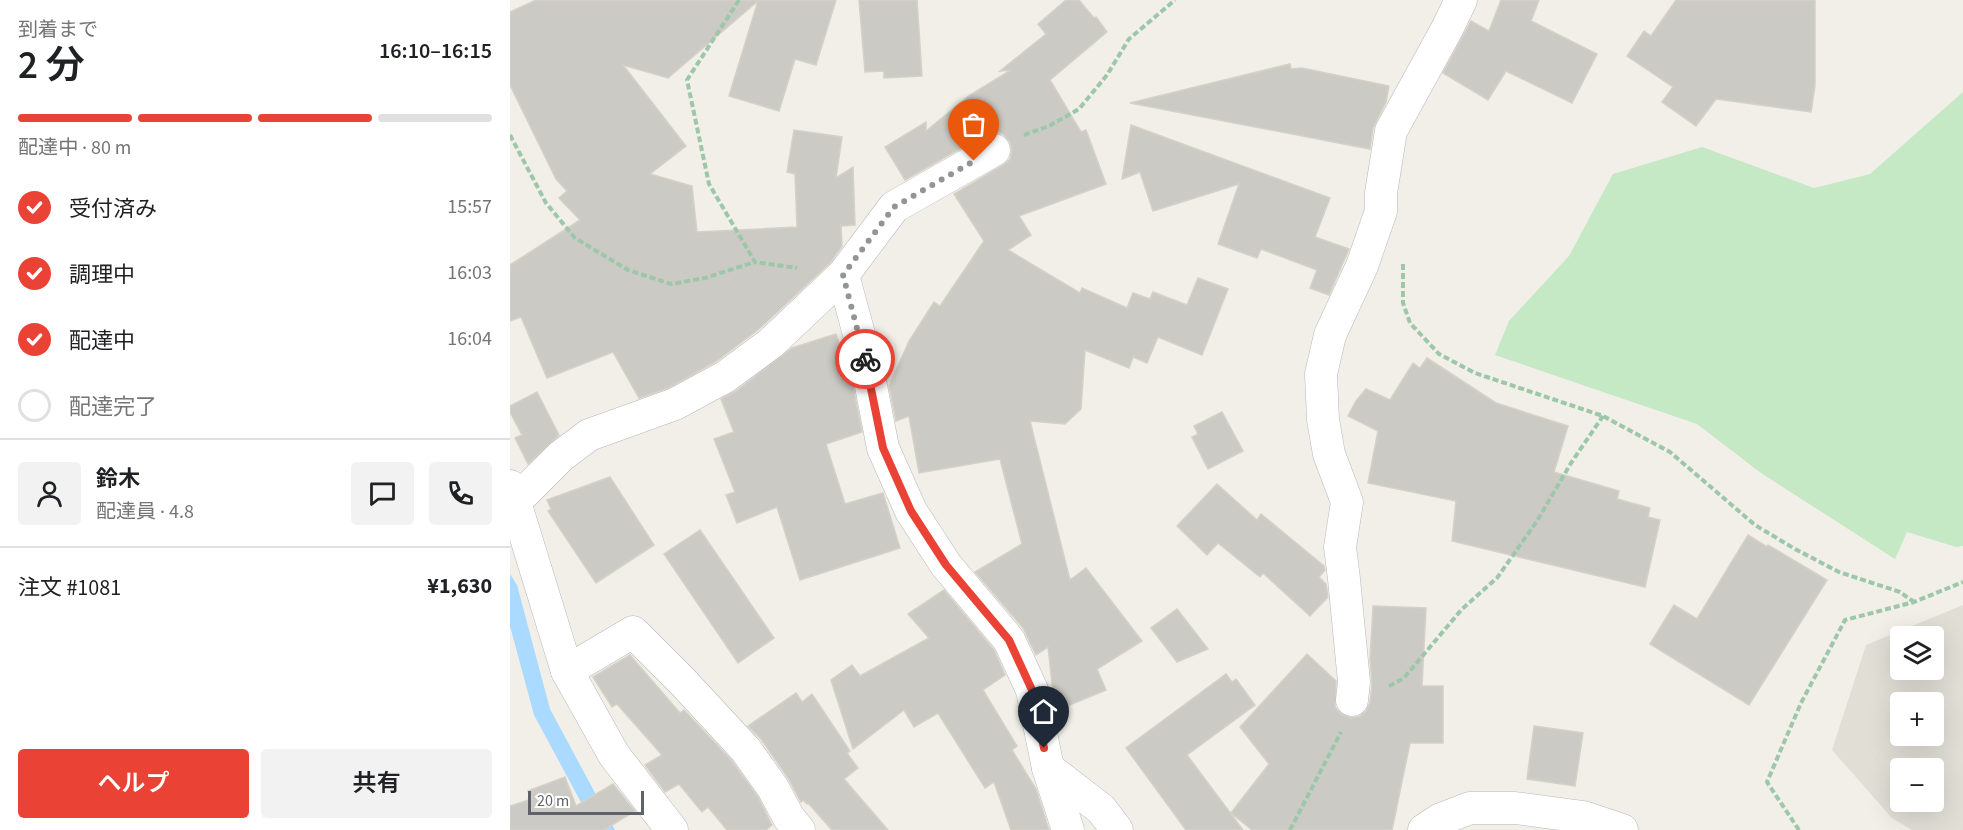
<!DOCTYPE html>
<html lang="ja">
<meta charset="utf-8">
<style>
:root{--surface:#fff;--page:#f2f2f2;--text:#202124;--muted:#757577;--line:#e0e0e0;--accent:#ea4335}
body{margin:0;font-family:"Source Sans 3","Noto Sans JP",sans-serif;background:var(--page);color:var(--text);height:100vh;display:flex;flex-direction:column;font-size:22px;white-space:nowrap}
*{box-sizing:border-box;margin:0}
p{font-size:20px;color:var(--muted)}
.icon{flex:none;width:33px;height:33px;fill:none;stroke:currentColor;stroke-width:2;stroke-linecap:round;stroke-linejoin:round}
.map{position:relative;flex:1;overflow:hidden}
.drawer{display:flex;flex-direction:column;background:var(--surface);width:510px}
.drawer>*{flex:none}
.controls{position:absolute;left:1380px;top:626px;display:grid;gap:12px}
.controls a{display:grid;place-items:center;width:54px;height:54px;border-radius:6px;background:var(--surface);box-shadow:0 6px 24px #0002;font-size:30px}
.scale{position:absolute;left:18px;bottom:15px;width:116px;box-sizing:border-box;padding-left:6px;border:3px solid #5f6368;border-top:0;font-size:16px;line-height:21px;white-space:nowrap;color:#5f6368;-webkit-text-stroke:4px #fff;paint-order:stroke}
.pin{position:absolute;display:grid;place-items:center;width:51px;height:51px;color:#fff;margin:-62px -26px;border-radius:50% 50% 50% 0;rotate:-45deg;box-shadow:0 0 6px #0007}
.pin .icon{rotate:45deg}
.courier{position:absolute;display:grid;place-items:center;width:60px;height:60px;margin:-30px;border:4px solid #ea4335;border-radius:50%;background:#fff;color:#222;box-shadow:0 2px 8px #0007}
.overview em{font-style:normal;font-weight:600}
.overview div{display:flex;flex-direction:column-reverse}
.overview{display:flex;align-items:center;justify-content:space-between;height:102px;padding:0 18px}
h1{font-size:39px;font-weight:600;line-height:45px}
.bar{display:grid;grid-template-columns:repeat(4,1fr);gap:9px 6px;align-content:center;height:72px;padding:0 18px}
.bar i{height:8px;border-radius:4px;background:var(--line)}
.bar .selected{background:var(--accent)}
.bar p{grid-column:span 4}
.line{display:flex;align-items:center;gap:15px;padding:0 18px;border-top:2px solid var(--line)}
.line div{flex:1}
.round{display:grid;place-items:center;flex:none;width:63px;height:63px;border-radius:6px;background:var(--page)}
ol{padding:0 18px;list-style:none}
li{display:flex;align-items:center;gap:18px;height:66px}
li p{margin-inline-start:auto}
li .icon{padding:6px;border-radius:50%;background:var(--accent);color:#fff;stroke-width:4}
li:last-child{color:var(--muted)}
li i{width:33px;height:33px;border:3px solid var(--line);border-radius:50%}
.cta{display:flex;gap:12px;margin-top:auto;padding:12px 18px}
.cta a{flex:1;height:69px;border-radius:6px;background:var(--accent);color:#fff;font-size:24px;font-weight:600;line-height:69px;text-align:center}
.cta a+a{background:var(--page);color:var(--text)}
main{display:flex;flex:1;min-height:0}
.map>svg:first-child{display:block}
</style>
<main>
<section class="drawer">
<div class="overview"><div><h1>2 分</h1><p>到着まで</p></div><em>16:10–16:15</em></div>
<div class="bar"><i class="selected"></i><i class="selected"></i><i class="selected"></i><i></i><p>配達中 · 80 m</p></div>
<ol>
<li><svg class="icon" aria-label="check" viewBox="0 0 24 24"><path d="M5 12l5 5 9-10"/></svg>受付済み<p>15:57</p></li>
<li><svg class="icon" aria-label="check" viewBox="0 0 24 24"><path d="M5 12l5 5 9-10"/></svg>調理中<p>16:03</p></li>
<li><svg class="icon" aria-label="check" viewBox="0 0 24 24"><path d="M5 12l5 5 9-10"/></svg>配達中<p>16:04</p></li>
<li><i></i>配達完了</li>
</ol>
<div class="line" style="height:108px"><a class="round"><svg class="icon" aria-label="person" viewBox="0 0 24 24"><circle cx="12" cy="8" r="4"/><path d="M4 21q1-7 8-7t8 7"/></svg></a><div><b>鈴木</b><p>配達員 · 4.8</p></div><a class="round"><svg class="icon" aria-label="chat" viewBox="0 0 24 24"><path d="M4 5h16v11H9l-5 4z"/></svg></a><a class="round"><svg class="icon" aria-label="phone" viewBox="0 0 24 24"><path d="M5 4h4l2 5-3 2q2 4 5 5l2-3 5 2v4C11 20 4 13 5 4z"/></svg></a></div>
<div class="line" style="height:78px"><div>注文 #1081</div><b>¥1,630</b></div>
<div class="cta"><a>ヘルプ</a><a>共有</a></div>
</section>
<div class="map">
<svg width="1453" height="830" viewBox="0 0 1453 830">
<rect width="100%" height="100%" fill="#f1efe8"/>
<path fill="#e1ded6" fill-rule="evenodd" d="M 1453,605 L 1453,830 L 1402,830 L 1382,818 L 1322,750 L 1356,645 ZM 1390,636 L 1424,636 L 1424,669 L 1390,669 ZM 1390,702 L 1424,702 L 1424,735 L 1390,735 ZM 1390,768 L 1424,768 L 1424,801 L 1390,801 Z"/>
<path fill="#c5e8c5" d="M 1453,92 L 1453,546 L 1446,547 L 1397,532 L 1385,559 L 1251,473 L 1187,424 L 985,355 L 999,321 L 1059,256 L 1103,174 L 1192,147 L 1304,188 L 1360,174 Z"/>
<path fill="#aadaff" d="M 0,574 L 7,585 L 40,709 L 105,830 L 86,830 L 24,715 L 0,626 Z"/>
<g fill="#cccac5" stroke="#d6d1c6" stroke-width="1.5">
<path d="M 26,0 L 326,0 L 306,65 L 285,59 L 269,111 L 219,96 L 248,1 L 158,78 L 113,65 L 176,146 L 140,174 L 182,186 L 187,232 L 287,227 L 285,174 L 277,172 L 284,130 L 332,137 L 326,178 L 343,167 L 345,225 L 331,226 L 332,246 L 320,263 L 249,329 L 205,362 L 158,388 L 129,398 L 103,352 L 37,378 L 11,317 L 0,321 L 0,265 L 70,220 L 49,198 L 57,191 L 46,179 L 0,85 L 0,12 Z"/>
<path d="M 349,0 L 407,0 L 412,76 L 374,78 L 374,71 L 355,72 Z"/>
<path d="M 556,0 L 569,0 L 584,18 L 586,17 L 597,32 L 540,80 L 571,132 L 576,130 L 596,184 L 509,216 L 521,235 L 498,250 L 570,293 L 572,288 L 617,308 L 623,293 L 640,299 L 643,292 L 677,305 L 688,278 L 718,289 L 692,355 L 648,337 L 637,363 L 623,357 L 619,368 L 575,350 L 571,409 L 555,424 L 520,421 L 560,580 L 576,568 L 632,641 L 587,669 L 596,690 L 545,711 L 538,647 L 526,655 L 513,628 L 465,572 L 512,544 L 490,459 L 409,473 L 399,416 L 386,421 L 379,386 L 399,341 L 424,302 L 430,306 L 474,241 L 444,194 L 493,165 L 500,159 L 502,150 L 500,142 L 493,134 L 485,132 L 476,134 L 395,180 L 375,147 L 416,122 L 416,131 L 460,95 L 501,70 L 490,71 L 536,34 L 528,24 Z"/>
<path d="M 991,0 L 1029,0 L 1021,21 L 1087,54 L 1062,103 L 996,71 L 978,100 L 933,73 L 961,21 L 979,31 Z"/>
<path d="M 1166,0 L 1305,0 L 1305,86 L 1301,112 L 1206,99 L 1186,126 L 1152,102 L 1163,87 L 1117,56 L 1134,31 L 1141,36 Z"/>
<path d="M 780,64 L 781,69 L 792,68 L 879,86 L 876,102 L 863,128 L 860,149 L 620,103 Z"/>
<path d="M 621,125 L 820,198 L 805,237 L 839,249 L 819,295 L 800,288 L 807,270 L 751,249 L 747,258 L 708,244 L 729,184 L 643,211 L 630,172 L 612,179 Z"/>
<path d="M 326,334 L 342,381 L 352,432 L 316,444 L 335,504 L 373,493 L 390,548 L 290,580 L 267,507 L 227,523 L 216,495 L 225,492 L 204,439 L 224,432 L 211,399 L 226,391 L 282,348 Z"/>
<path d="M 917,358 L 986,403 L 1058,426 L 1044,472 L 1109,491 L 1107,499 L 1140,508 L 1138,517 L 1150,520 L 1135,587 L 942,541 L 946,501 L 858,483 L 868,431 L 838,416 L 846,401 L 856,389 L 880,400 L 903,363 L 910,368 Z"/>
<path d="M 27,392 L 49,435 L 18,464 L 5,438 L 12,435 L 0,412 L 0,406 Z"/>
<path d="M 712,412 L 733,451 L 698,469 L 682,437 L 688,434 L 684,426 Z"/>
<path d="M 100,477 L 144,545 L 86,583 L 38,511 L 41,509 L 37,500 Z"/>
<path d="M 707,484 L 747,520 L 751,514 L 814,566 L 815,570 L 809,577 L 816,584 L 818,597 L 800,616 L 753,573 L 750,577 L 708,543 L 697,555 L 667,526 Z"/>
<path d="M 190,530 L 264,638 L 228,663 L 154,554 Z"/>
<path d="M 1238,535 L 1257,547 L 1258,545 L 1317,580 L 1239,705 L 1140,644 L 1164,605 L 1187,619 Z"/>
<path d="M 434,590 L 484,650 L 495,675 L 473,690 L 507,746 L 502,750 L 526,789 L 539,830 L 501,830 L 484,782 L 475,788 L 428,713 L 404,727 L 394,710 L 343,749 L 321,680 L 342,665 L 350,676 L 419,638 L 398,614 Z"/>
<path d="M 863,606 L 916,608 L 912,686 L 933,686 L 933,743 L 900,743 L 882,830 L 742,830 L 721,813 L 759,764 L 730,727 L 797,654 L 826,681 L 825,707 L 831,714 L 841,718 L 850,716 L 856,711 L 860,702 L 862,684 L 860,659 Z"/>
<path d="M 667,609 L 698,649 L 667,662 L 641,628 Z"/>
<path d="M 120,655 L 170,713 L 174,710 L 222,761 L 248,797 L 262,825 L 256,830 L 217,830 L 198,807 L 192,812 L 169,784 L 155,792 L 135,765 L 152,755 L 107,704 L 102,707 L 83,677 Z"/>
<path d="M 716,674 L 722,682 L 726,679 L 745,705 L 677,755 L 733,830 L 676,830 L 616,748 Z"/>
<path d="M 286,693 L 292,702 L 302,694 L 340,751 L 337,753 L 348,768 L 334,779 L 378,830 L 322,830 L 298,803 L 297,804 L 293,800 L 291,802 L 278,778 L 251,739 L 238,726 Z"/>
<path d="M 1024,726 L 1073,733 L 1065,786 L 1017,779 Z"/>
<path d="M 55,777 L 66,806 L 103,784 L 125,811 L 94,830 L 0,830 L 0,806 L 22,799 L 18,791 Z"/>
</g>
<g fill="none" stroke-linecap="round" stroke-linejoin="round">
<defs>
<g id="minor">
<path d="M 484,150 L 384,207 L 333,275 L 356,360 L 373,448 L 401,511 L 436,565 L 499,640 L 522,690 L 538,768 L 558,830"/>
<path d="M 0,486 L 57,671 L 104,755 L 162,830"/>
<path d="M 4,498 L 9,498 L 51,456 L 79,435 L 165,404 L 215,377 L 261,343 L 333,275"/>
<path d="M 57,671 L 123,632 L 173,682 L 236,750 L 263,788 L 279,818 L 289,830"/>
<path d="M 842,700 L 844,682 L 834,579 L 830,547 L 837,502 L 819,454 L 813,420 L 811,374 L 820,335 L 852,266 L 871,211 L 871,193 L 881,131 L 937,29 L 951,0"/>
<path d="M 538,768 L 591,809 L 607,830"/>
<path d="M 914,830 L 929,820 L 960,808 L 1005,808 L 1073,817 L 1112,830"/>
</g>
</defs>
<use href="#minor" stroke="#b5b8bc" stroke-width="33"/>
<g stroke="#9cc7a9" stroke-width="4" stroke-dasharray="6 3" stroke-linecap="butt">
<path d="M 229,0 L 177,80 L 199,184 L 245,262 L 287,268"/>
<path d="M 0,135 L 36,203 L 65,238 L 118,270 L 161,284 L 195,278 L 245,262"/>
<path d="M 514,135 L 539,126 L 569,109 L 597,75 L 619,39 L 665,0"/>
<path d="M 893,264 L 893,303 L 900,323 L 929,354 L 965,373 L 1093,416 L 1160,452 L 1245,525 L 1285,549 L 1329,572 L 1390,592 L 1404,602"/>
<path d="M 879,686 L 894,678 L 952,609 L 987,578 L 1027,521 L 1061,463 L 1093,416"/>
<path d="M 780,830 L 831,732"/>
<path d="M 1289,830 L 1257,782 L 1291,703 L 1335,620 L 1404,602 L 1453,582"/>
</g>
<use href="#minor" stroke="#fff" stroke-width="32"/>
</g>
<g fill="none" stroke-linecap="round" stroke-linejoin="round">
<path stroke="#929495" stroke-width="6" stroke-dasharray="0 10.8" d="M 355,359 L 333,275 L 384,207 L 464,161"/>
<path stroke="#ea4335" stroke-width="8" d="M 355,359 L 373,448 L 401,511 L 436,565 L 499,640 L 522,690 L 534,748"/>
</g>
</svg>
<div class="controls">
<a><svg class="icon" aria-label="layers" viewBox="0 0 24 24"><path d="M12 4l9 5-9 5-9-5zM3 14l9 5 9-5"/></svg></a>
<a>+</a>
<a>−</a>
</div>
<div class="scale">20 m</div>
<div class="pin" style="left:464px;top:161px;background:#ea580c"><svg class="icon" aria-label="bag" viewBox="0 0 24 24"><path d="M5 8h14l-1 12H6zM9 8a3 3 0 0 1 6 0"/></svg></div>
<div class="pin" style="left:534px;top:748px;background:#1f2937"><svg class="icon" aria-label="home" viewBox="0 0 24 24"><path d="M3 11l9-7 9 7M6 9v11h12V9"/></svg></div>
<div class="courier" style="left:355px;top:359px"><svg class="icon" aria-label="bike" viewBox="0 0 24 24"><circle cx="6" cy="16" r="4"/><circle cx="18" cy="16" r="4"/><path d="M6 16l4-8h5l3 8M10 8l3 8H6M13 5h3"/></svg></div>
</div>
</main>
